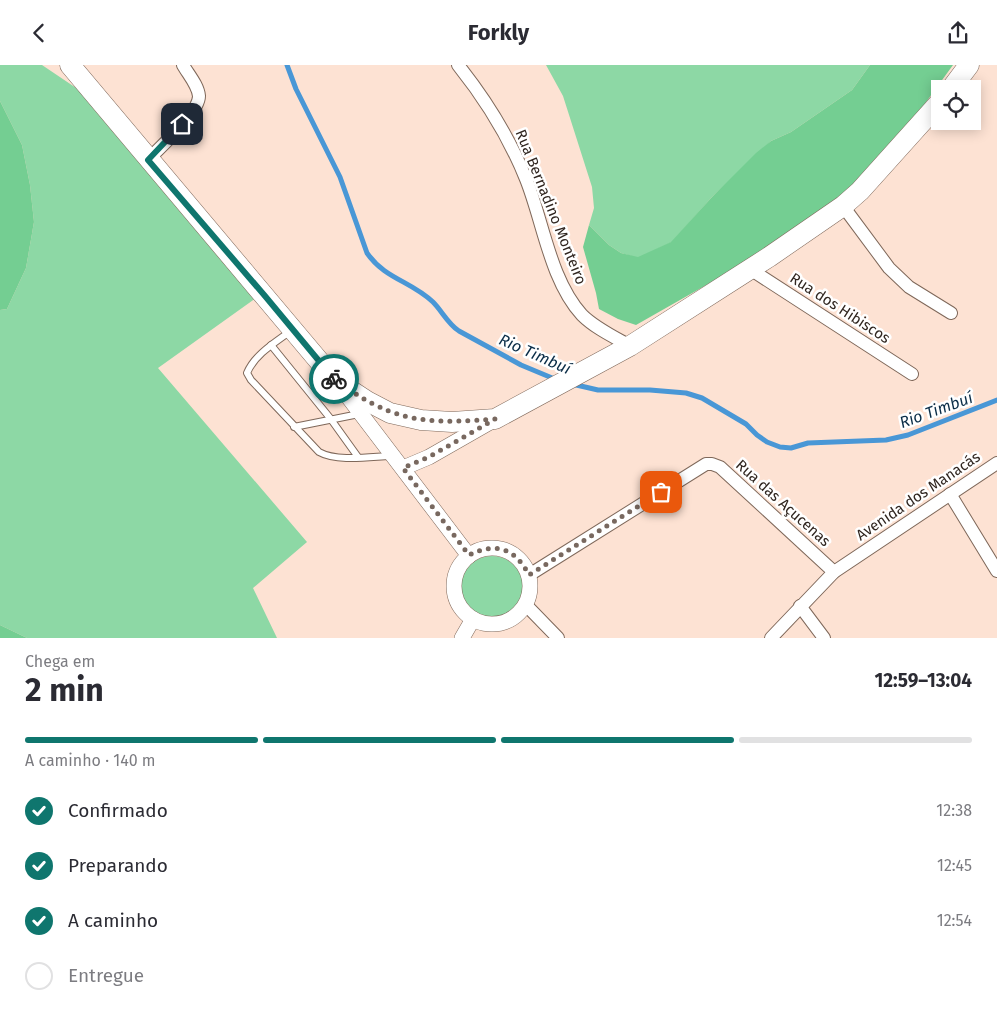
<!DOCTYPE html>
<html lang="pt">
<meta charset="utf-8">
<style>
:root{--surface:#fff;--page:#f7f7f7;--text:#2b2b33;--muted:#7c7c81;--line:#e1e1e2;--accent:#0f766e}
body{margin:0;font-family:"Fira Sans",sans-serif;background:var(--page);color:var(--text);height:100vh;display:flex;flex-direction:column;font-size:19px;white-space:nowrap}
*{box-sizing:border-box;margin:0}
p{font-size:16px;color:var(--muted)}
.icon{flex:none;width:28px;height:28px;fill:none;stroke:currentColor;stroke-width:2;stroke-linecap:round;stroke-linejoin:round}
.map{position:relative;height:573px;overflow:hidden}
.sheet{display:flex;flex-direction:column;background:var(--surface);flex:1}
.sheet>*{flex:none}
.controls{position:absolute;left:931px;top:15px;display:grid;gap:10px}
.controls a{display:grid;place-items:center;width:50px;height:50px;border-radius:0px;background:var(--surface);box-shadow:0 2px 12px #0003;font-size:25px}
.pin{position:absolute;display:grid;place-items:center;width:42px;height:42px;color:#fff;margin:-21px;border-radius:10px;box-shadow:0 2px 8px #0006}
.courier{position:absolute;display:grid;place-items:center;width:50px;height:50px;margin:-25px;border:4px solid #0f766e;border-radius:50%;background:#fff;color:#222;box-shadow:0 1px 6px #0007}
.headline em{font-style:normal;font-weight:700}
.headline div{display:flex;flex-direction:column-reverse}
.headline{display:flex;align-items:center;justify-content:space-between;height:85px;padding:0 25px}
h1{font-size:32px;font-weight:700;line-height:38px}
.bar{display:grid;grid-template-columns:repeat(4,1fr);gap:8px 5px;align-content:center;height:60px;padding:0 25px}
.bar i{height:6px;border-radius:4px;background:var(--line)}
.bar .on{background:var(--accent)}
.bar p{grid-column:span 4}
ol{padding:0 25px;list-style:none}
li{display:flex;align-items:center;gap:15px;height:55px}
li p{margin-inline-start:auto}
li .icon{padding:5px;border-radius:50%;background:var(--accent);color:#fff;stroke-width:4}
li:last-child{color:var(--muted)}
li i{width:28px;height:28px;border:2px solid var(--line);border-radius:50%}
header{display:flex;justify-content:space-between;align-items:center;height:65px;padding:0 25px;background:var(--surface);font-size:22px;font-weight:700}
.map>svg:first-child{display:block}
</style>
<header><svg class="icon" aria-label="back" viewBox="0 0 24 24"><path d="M15 5l-7 7 7 7"/></svg>Forkly<svg class="icon" aria-label="share" viewBox="0 0 24 24"><path d="M12 15V3M7 8l5-5 5 5M5 13v7h14v-7"/></svg></header>
<div class="map">
<svg width="997" height="573" viewBox="0 0 997 573">
<rect width="100%" height="100%" fill="#fde2d3"/>
<g fill="#8dd8a5">
<path d="M 0,0 L 42,0 L 94,35 L 256,233 L 158,303 L 307,477 L 253,523 L 277,573 L 27,573 L 0,560 L 0,245 L 7,244 L 26,203 L 34,157 L 30,120 L 22,80 L 0,36 Z"/>
<path d="M 546,0 L 870,0 L 852,25 L 791,67 L 771,76 L 712,132 L 672,177 L 638,193 L 621,188 L 609,180 L 589,160 L 594,143 L 592,122 L 563,31 Z"/>
<circle cx="492" cy="522" r="31"/>
</g>
<g fill="#74ce92">
<path d="M 870,0 L 953,0 L 892,84 L 856,124 L 731,206 L 636,260 L 618,254 L 599,244 L 596,228 L 583,182 L 589,160 L 609,180 L 621,188 L 638,192 L 671,177 L 712,132 L 756,88 L 771,76 L 791,67 L 852,25 Z"/>
<path d="M 0,36 L 22,80 L 30,120 L 34,157 L 26,203 L 7,244 L 0,245 Z"/>
<path d="M 0,560 L 27,573 L 0,573 Z"/>
</g>
<g fill="none" stroke-linecap="round" stroke-linejoin="round">
<g stroke="#4997d6" stroke-width="5">
<path d="M 287,0 L 296,24 L 340,112 L 367,188 C 385,214 411,216 433,237 C 442,246 448,259 459,266 L 521,300 L 557,315"/>
<path d="M 572,319 L 598,325 L 650,325 L 686,328 L 702,333 L 746,359 L 757,370 L 767,377 L 780,382 L 791,383 L 808,378 L 886,375 L 908,370 L 997,335"/>
</g>
<defs>
<g id="service">
<path d="M 292,265 C 276,277 255,289 247,308 L 251,315 L 319,387 C 337,397 369,392 390,391"/>
<path d="M 271,280 L 330,353 L 358,392"/>
<path d="M 294,362 L 359,349"/>
</g>
<g id="minor">
<path d="M 458,0 C 486,35 509,72 526,114 C 543,156 550,215 582,250 C 595,263 614,272 630,281"/>
<path d="M 148,95 C 160,82 199,48 199,31 C 198,20 188,9 183,0"/>
<path d="M 843,141 L 889,203 L 909,222 L 951,248"/>
<path d="M 750,204 L 912,309"/>
<path d="M 950,429 L 997,506"/>
<path d="M 529,510 L 706,399 L 712,399 L 720,402 L 834,507"/>
<path d="M 525,539 L 558,573"/>
<path d="M 800,541 L 824,573"/>
<path d="M 771,573 L 834,507 L 997,398"/>
</g>
<g id="tertiary">
<path d="M 342,324 L 469,491"/>
<path d="M 403,403 L 429,392 L 492,356"/>
<circle cx="492" cy="521" r="38"/>
<path d="M 462,573 L 473,554"/>
</g>
<g id="primary">
<path d="M 70,0 L 335,315 L 367,336 L 390,348 L 421,355 L 452,357 L 495,354 L 630,281 L 769,192 L 843,141 L 860,126 L 940,37"/>
<path d="M 951,24 L 969,0"/>
</g>
</defs>
<use href="#service" stroke="#7f685a" stroke-width="8"/>
<use href="#minor" stroke="#7f685a" stroke-width="14"/>
<use href="#tertiary" stroke="#7f685a" stroke-width="16"/>
<use href="#primary" stroke="#7f685a" stroke-width="21"/>
<use href="#service" stroke="#fff" stroke-width="6"/>
<use href="#minor" stroke="#fff" stroke-width="12"/>
<use href="#tertiary" stroke="#fff" stroke-width="15"/>
<use href="#primary" stroke="#fff" stroke-width="20"/>
</g>
<g fill="none" stroke-linecap="round" stroke-linejoin="round">
<path stroke="#78685f" stroke-width="5" stroke-dasharray="0 9" d="M 334,314 C 339,319 346,323 353,327 C 402,360 439,358 495,354 L 429,392 L 403,403 L 469,490 C 496,477 515,483 529,510 L 661,427"/>
<path stroke="#0f766e" stroke-width="6" d="M 182,59 L 148,95 L 265,231 L 334,314"/>
</g>
<g text-anchor="middle" dominant-baseline="central" stroke-width="5" stroke-linejoin="round" paint-order="stroke">
<g font-size="15" fill="#302620" stroke="#fff">
<text transform="translate(551 142) rotate(68)">Rua Bernadino Monteiro</text>
<text transform="translate(840 243) rotate(33)">Rua dos Hibiscos</text>
<text transform="translate(918 431) rotate(-34)">Avenida dos Manacás</text>
<text transform="translate(783 438) rotate(42)">Rua das Açucenas</text>
</g>
<g font-size="16" font-style="italic" fill="#0b2d47" stroke="#fff">
<text transform="translate(535 289) rotate(24)">Rio Timbuí</text>
<text transform="translate(936 345) rotate(-20)">Rio Timbuí</text>
</g>
</g>
</svg>
<div class="controls">
<a><svg class="icon" aria-label="locate" viewBox="0 0 24 24"><circle cx="12" cy="12" r="6"/><path d="M12 2v4M12 18v4M2 12h4M18 12h4"/></svg></a>
</div>
<div class="pin" style="left:661px;top:427px;background:#ea580c"><svg class="icon" aria-label="bag" viewBox="0 0 24 24"><path d="M5 8h14l-1 12H6zM9 8a3 3 0 0 1 6 0"/></svg></div>
<div class="pin" style="left:182px;top:59px;background:#1f2937"><svg class="icon" aria-label="home" viewBox="0 0 24 24"><path d="M3 11l9-7 9 7M6 9v11h12V9"/></svg></div>
<div class="courier" style="left:334px;top:314px"><svg class="icon" aria-label="bike" viewBox="0 0 24 24"><circle cx="6" cy="16" r="4"/><circle cx="18" cy="16" r="4"/><path d="M6 16l4-8h5l3 8M10 8l3 8H6M13 5h3"/></svg></div>
</div>
<section class="sheet">
<div class="headline"><div><h1>2 min</h1><p>Chega em</p></div><em>12:59–13:04</em></div>
<div class="bar"><i class="on"></i><i class="on"></i><i class="on"></i><i></i><p>A caminho · 140 m</p></div>
<ol>
<li><svg class="icon" aria-label="check" viewBox="0 0 24 24"><path d="M5 12l5 5 9-10"/></svg>Confirmado<p>12:38</p></li>
<li><svg class="icon" aria-label="check" viewBox="0 0 24 24"><path d="M5 12l5 5 9-10"/></svg>Preparando<p>12:45</p></li>
<li><svg class="icon" aria-label="check" viewBox="0 0 24 24"><path d="M5 12l5 5 9-10"/></svg>A caminho<p>12:54</p></li>
<li><i></i>Entregue</li>
</ol>
</section>
